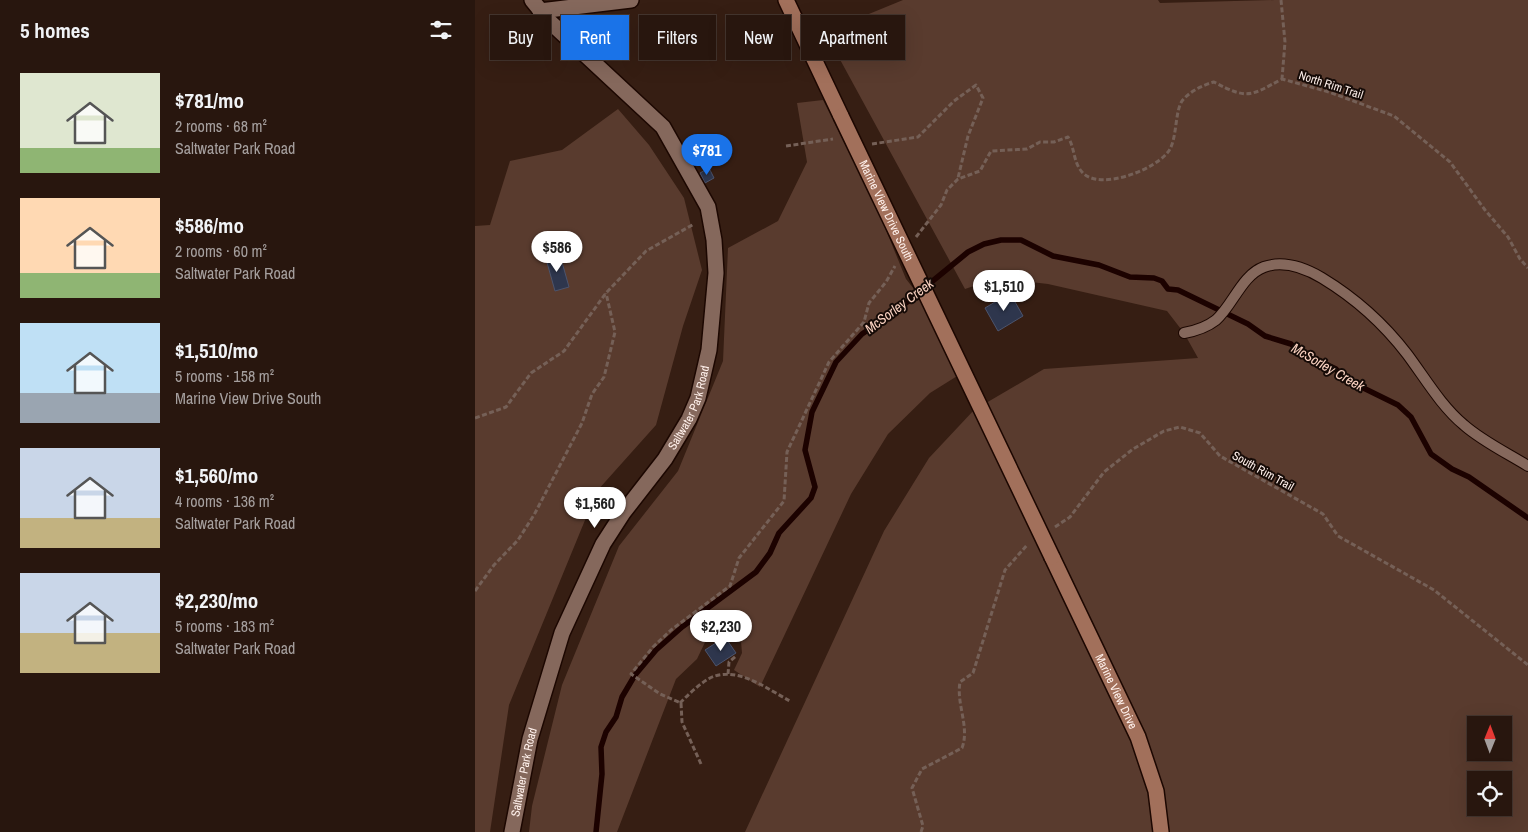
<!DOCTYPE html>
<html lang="en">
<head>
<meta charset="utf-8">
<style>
  :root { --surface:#28160e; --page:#301f17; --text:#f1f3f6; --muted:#a59f9e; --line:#44352e; --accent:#1a73e8 }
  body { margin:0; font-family:"Archivo Narrow",sans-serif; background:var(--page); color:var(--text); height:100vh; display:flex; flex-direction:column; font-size:19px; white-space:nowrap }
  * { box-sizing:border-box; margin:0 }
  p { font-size:16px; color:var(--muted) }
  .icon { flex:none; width:28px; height:28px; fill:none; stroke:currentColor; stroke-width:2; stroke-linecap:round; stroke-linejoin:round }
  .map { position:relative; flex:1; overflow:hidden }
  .sheet { display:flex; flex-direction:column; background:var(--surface); width:475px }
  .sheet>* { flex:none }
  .banner { position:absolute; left:15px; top:15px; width:475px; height:45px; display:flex; gap:10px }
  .needle { width:32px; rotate:1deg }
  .controls { position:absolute; left:992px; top:716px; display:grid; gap:10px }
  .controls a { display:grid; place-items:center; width:45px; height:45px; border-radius:0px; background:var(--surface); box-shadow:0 5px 20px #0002,0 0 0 1px var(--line); font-size:25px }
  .price { position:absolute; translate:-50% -42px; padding:0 11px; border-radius:18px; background:#fff; color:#222; font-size:16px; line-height:32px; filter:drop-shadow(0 1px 2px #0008) }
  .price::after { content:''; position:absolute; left:50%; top:30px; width:15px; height:11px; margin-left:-8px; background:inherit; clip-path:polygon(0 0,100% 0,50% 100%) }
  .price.current { background:var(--accent); color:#fff }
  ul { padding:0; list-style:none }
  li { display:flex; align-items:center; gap:15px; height:125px; padding:0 20px }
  li span { display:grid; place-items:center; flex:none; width:140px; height:100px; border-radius:0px; color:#555 }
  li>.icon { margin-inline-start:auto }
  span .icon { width:60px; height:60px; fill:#fffc; stroke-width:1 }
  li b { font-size:21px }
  h2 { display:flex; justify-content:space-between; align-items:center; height:60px; padding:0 20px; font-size:21px }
  .tag { padding:0 18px; border-radius:0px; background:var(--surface); box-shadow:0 5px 20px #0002,0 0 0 1px var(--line); font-size:18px; line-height:45px }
  .tag.current { background:var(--accent); color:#fff }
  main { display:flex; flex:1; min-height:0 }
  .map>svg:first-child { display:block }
  .green { fill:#593b2e; fill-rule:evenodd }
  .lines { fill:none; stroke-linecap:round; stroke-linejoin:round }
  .stream { stroke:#1c0200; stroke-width:5.5 }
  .building { fill:#2e364d; stroke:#4c546d }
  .lane-casing { stroke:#1c0701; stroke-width:12 }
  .street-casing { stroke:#1c0701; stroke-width:18 }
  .secondary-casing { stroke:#1c0701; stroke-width:18 }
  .path { stroke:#756057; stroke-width:3; stroke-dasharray:5 2.5; stroke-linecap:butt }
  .lane { stroke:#85685c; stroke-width:10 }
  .street { stroke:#85685c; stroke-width:15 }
  .secondary { stroke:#a2705b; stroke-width:15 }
  .secondary-bridge-casing { stroke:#1c0701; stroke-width:18; stroke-linecap:butt }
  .secondary-bridge { stroke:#a2705b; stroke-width:15 }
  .labels { text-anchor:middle; stroke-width:4; stroke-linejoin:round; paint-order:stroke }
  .street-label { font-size:12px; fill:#fff1ec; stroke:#160b07 }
  .water-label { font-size:14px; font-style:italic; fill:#fbd3c2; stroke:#160b07 }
</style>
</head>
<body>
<main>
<section class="sheet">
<h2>5 homes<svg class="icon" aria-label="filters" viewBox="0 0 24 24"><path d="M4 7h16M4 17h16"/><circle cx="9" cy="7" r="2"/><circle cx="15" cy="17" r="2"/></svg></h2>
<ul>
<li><span style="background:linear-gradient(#dfe7d0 75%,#8fb573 0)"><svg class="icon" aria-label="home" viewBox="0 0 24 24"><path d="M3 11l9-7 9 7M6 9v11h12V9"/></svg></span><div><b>$781/mo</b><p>2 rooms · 68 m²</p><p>Saltwater Park Road</p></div></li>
<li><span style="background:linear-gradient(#ffd9b3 75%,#8fb573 0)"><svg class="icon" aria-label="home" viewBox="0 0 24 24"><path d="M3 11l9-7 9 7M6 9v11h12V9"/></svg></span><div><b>$586/mo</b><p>2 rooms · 60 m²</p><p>Saltwater Park Road</p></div></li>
<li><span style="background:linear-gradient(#bfe0f5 70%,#9aa5b1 0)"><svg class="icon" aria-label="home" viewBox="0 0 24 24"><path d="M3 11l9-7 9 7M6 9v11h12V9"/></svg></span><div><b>$1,510/mo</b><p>5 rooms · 158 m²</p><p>Marine View Drive South</p></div></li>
<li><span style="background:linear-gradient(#c9d6e8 70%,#c2b280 0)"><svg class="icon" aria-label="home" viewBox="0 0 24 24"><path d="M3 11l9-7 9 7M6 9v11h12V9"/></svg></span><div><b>$1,560/mo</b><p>4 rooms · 136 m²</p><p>Saltwater Park Road</p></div></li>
<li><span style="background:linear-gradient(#c9d6e8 60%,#c2b280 0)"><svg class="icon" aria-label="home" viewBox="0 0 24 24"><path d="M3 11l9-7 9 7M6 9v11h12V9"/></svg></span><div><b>$2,230/mo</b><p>5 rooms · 183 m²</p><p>Saltwater Park Road</p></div></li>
</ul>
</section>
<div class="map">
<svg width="1053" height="832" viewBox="0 0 1053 832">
  <rect width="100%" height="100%" fill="#361e13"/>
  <!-- green -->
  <path class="green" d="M428 0H683L685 3 800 0H1053V832H270L409 531 454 458 499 410 569 369 723 358 709 333 692 311 573 284 522 278 490 289 350 32ZM1001 725H1029V752H1001ZM1001 780H1029V808H1001Z
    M348 100 404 213 431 279 450 303 487 373 455 393 413 434 376 494 285 687 259 670 267 653 265 630 233 636 222 659 201 679 142 832H54L57 806 87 685 144 546 203 471 248 361 253 248 303 221 332 162 322 103Z
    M143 109 174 145 209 198 227 270 208 326 181 425 122 491 34 705 15 832H0V226L15 225 35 161 87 150Z"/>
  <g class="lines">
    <!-- stream -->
    <path class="stream" d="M121 832 127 774 126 747 131 732 141 717 147 697 160 675 181 650 207 627 281 572 295 553 304 533 336 498 340 487 330 450 337 412 361 362 387 334 421 311 493 252 509 244 526 240H546L578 256 624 265 655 277 679 278 687 281 693 289 703 290 773 324 790 336 816 344 825 352 861 369 866 377 923 405 936 417 956 454 977 469 994 477 1053 518"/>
  </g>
  <!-- building -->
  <path class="building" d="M234 168 239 178 230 183 225 173Z
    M85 255 94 287 80 291 71 259Z
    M535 293 548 316 523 331 510 308Z
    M250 637 261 653 241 666 230 650Z"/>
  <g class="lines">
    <!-- lane casing -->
    <g class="lane-casing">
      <path id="lane" d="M709 333C720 331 732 327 741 320 758 305 767 275 789 267 809 260 830 268 847 278 880 298 909 324 932 354 950 378 966 406 989 425 1007 441 1032 453 1053 466"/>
    </g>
    <!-- street casing -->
    <g class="street-casing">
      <g id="street">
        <path d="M65 11 156 0"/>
        <path id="s1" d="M37 832 55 739 87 633 128 544 148 513 190 459 214 419 223 398 234 350 241 273 239 240 233 207 188 127 74 21 57 0"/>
      </g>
    </g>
    <!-- secondary casing -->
    <g class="secondary-casing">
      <g id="secondary">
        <path d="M311 0 366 116"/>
        <path id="s2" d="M577 557 663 737 681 791 686 832"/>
      </g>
    </g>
    <!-- path -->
    <path class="path" d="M806 0 810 42 807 79
      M397 144 443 137 479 101 501 85 508 98 493 136 483 178
      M311 146 358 139
      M441 237 466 205 472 190 483 179 505 171 516 151 552 149 565 142H579L593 137C600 148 598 162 607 172 624 192 684 169 695 149 702 136 700 112 707 101 715 91 728 85 739 82 773 100 775 96 807 79L854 92 919 116 975 162 1010 210 1033 237 1045 259 1053 268
      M0 418 31 407 56 373 89 351 131 293 171 251 219 224
      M580 527 595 517 629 472 658 449 689 431 705 427 725 433 745 456 848 514 863 536 959 590 1053 665
      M0 591 19 565 43 540 59 515 107 423 117 394 129 377 140 332 131 293
      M253 674 254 662 261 656
      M205 703C214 694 224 684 235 678 262 665 292 689 315 701
      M226 764 207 722 206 703 185 694 156 674 178 647 196 630 255 586 264 558 309 501 312 452 354 362 389 322 394 303 411 282 420 266
      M446 832 448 826 437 788 447 769 487 748C495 727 481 704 485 682L498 673 530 570 552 545"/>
    <!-- lane -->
    <use href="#lane" class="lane"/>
    <!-- street -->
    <use href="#street" class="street"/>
    <!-- secondary -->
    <use href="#secondary" class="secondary"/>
    <!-- secondary-bridge casing -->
    <g class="secondary-bridge-casing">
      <g id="secondary-bridge">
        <path id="s3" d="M366 116 577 557"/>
      </g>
    </g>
    <!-- secondary-bridge -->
    <use href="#secondary-bridge" class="secondary-bridge"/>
  </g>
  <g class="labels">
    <!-- street labels -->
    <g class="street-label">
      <text transform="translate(856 85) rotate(18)" y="4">North Rim Trail</text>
      <text dy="4" stroke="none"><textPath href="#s3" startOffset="105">Marine View Drive South</textPath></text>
      <text dy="4" stroke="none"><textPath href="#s1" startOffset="466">Saltwater Park Road</textPath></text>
      <text transform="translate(788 471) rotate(29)" y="4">South Rim Trail</text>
      <text dy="4" stroke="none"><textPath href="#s2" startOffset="149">Marine View Drive</textPath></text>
      <text dy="4" stroke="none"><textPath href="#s1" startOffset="61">Saltwater Park Road</textPath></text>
    </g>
    <!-- water labels -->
    <g class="water-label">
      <text transform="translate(424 306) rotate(-37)" y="5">McSorley Creek</text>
      <text transform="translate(853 367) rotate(30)" y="5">McSorley Creek</text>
    </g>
  </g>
</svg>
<div class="controls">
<a><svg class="needle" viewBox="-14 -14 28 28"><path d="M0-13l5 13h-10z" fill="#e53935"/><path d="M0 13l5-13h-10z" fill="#a59f9e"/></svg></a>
<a><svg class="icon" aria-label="locate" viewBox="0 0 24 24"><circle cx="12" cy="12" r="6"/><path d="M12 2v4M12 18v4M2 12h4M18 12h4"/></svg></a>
</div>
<b class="price current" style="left:232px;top:176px">$781</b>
<b class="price" style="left:82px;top:273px">$586</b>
<b class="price" style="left:529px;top:312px">$1,510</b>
<b class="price" style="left:120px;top:529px">$1,560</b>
<b class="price" style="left:246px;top:652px">$2,230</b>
<div class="banner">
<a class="tag">Buy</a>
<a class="tag current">Rent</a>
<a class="tag">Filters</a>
<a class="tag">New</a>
<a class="tag">Apartment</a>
</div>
</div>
</main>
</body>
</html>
